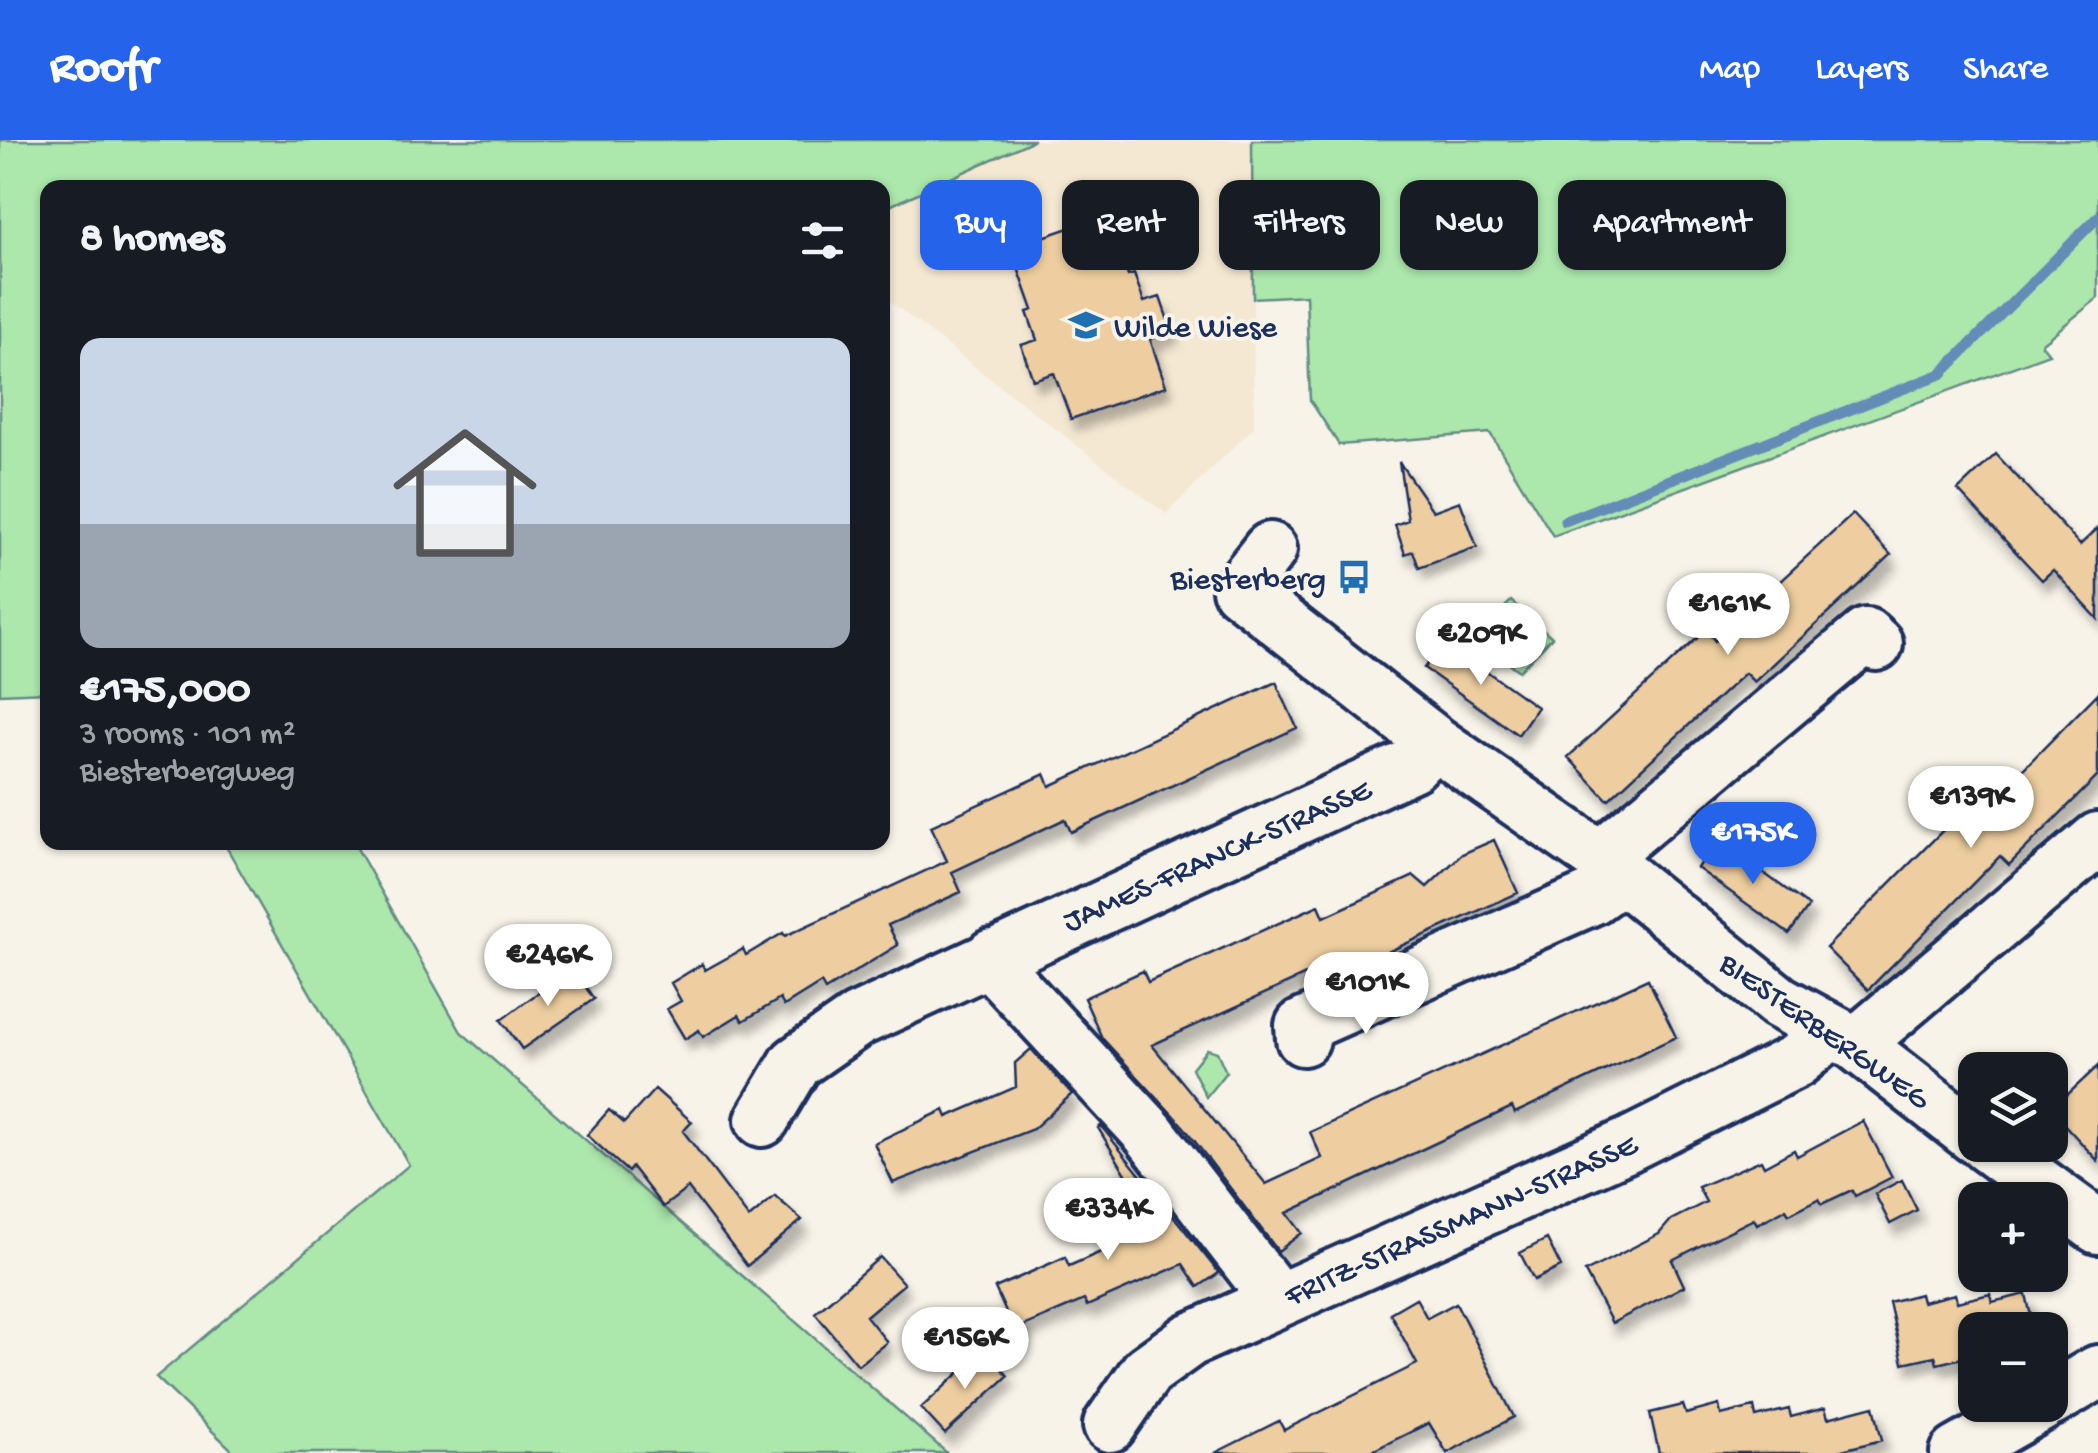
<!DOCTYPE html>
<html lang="en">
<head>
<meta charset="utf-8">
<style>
  :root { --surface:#171b24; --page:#242831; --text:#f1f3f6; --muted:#9ea1a6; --accent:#2563eb }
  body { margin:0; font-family:"Gochi Hand",sans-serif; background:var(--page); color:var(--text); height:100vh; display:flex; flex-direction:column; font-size:38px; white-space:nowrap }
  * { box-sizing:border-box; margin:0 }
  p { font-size:32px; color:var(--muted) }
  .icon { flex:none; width:55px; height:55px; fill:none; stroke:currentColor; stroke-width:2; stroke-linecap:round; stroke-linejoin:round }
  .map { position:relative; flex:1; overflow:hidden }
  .panel { position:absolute; left:40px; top:40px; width:850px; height:670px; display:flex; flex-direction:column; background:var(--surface); border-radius:20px; box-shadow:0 2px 8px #0004 }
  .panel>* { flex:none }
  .top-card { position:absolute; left:920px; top:40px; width:950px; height:90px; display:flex; gap:20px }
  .tools { position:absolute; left:1958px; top:912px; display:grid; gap:20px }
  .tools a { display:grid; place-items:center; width:110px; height:110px; border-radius:20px; background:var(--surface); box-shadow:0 2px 8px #0004; font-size:50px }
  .price { position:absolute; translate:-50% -85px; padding:0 22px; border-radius:35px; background:#fff; color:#222; font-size:32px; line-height:65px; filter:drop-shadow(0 2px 5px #0008) }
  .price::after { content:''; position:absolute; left:50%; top:60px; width:30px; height:22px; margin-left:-15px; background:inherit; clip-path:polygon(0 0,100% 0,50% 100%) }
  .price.current { background:var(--accent); color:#fff }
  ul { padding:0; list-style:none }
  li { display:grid; align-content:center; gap:20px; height:530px; padding:0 40px }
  li span { display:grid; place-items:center; height:310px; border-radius:20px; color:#555 }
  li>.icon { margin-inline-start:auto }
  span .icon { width:180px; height:180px; fill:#fffc; stroke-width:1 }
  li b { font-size:42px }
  h2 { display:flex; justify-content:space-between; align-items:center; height:120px; padding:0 40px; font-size:42px }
  .tag { padding:0 35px; border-radius:20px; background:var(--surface); box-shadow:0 2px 8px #0004; font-size:35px; line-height:90px }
  .tag.current { background:var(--accent); color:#fff }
  header { display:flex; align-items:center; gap:60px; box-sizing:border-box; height:140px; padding:0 50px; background:var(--accent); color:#fff }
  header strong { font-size:48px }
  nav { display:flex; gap:55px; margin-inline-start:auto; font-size:35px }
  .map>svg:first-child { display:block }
  .built { fill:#f4e8d2 }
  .green { fill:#ace7ac; stroke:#648b85; stroke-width:2.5 }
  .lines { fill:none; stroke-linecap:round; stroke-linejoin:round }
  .stream { stroke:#658bb7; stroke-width:11 }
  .building { fill:#eecea0; stroke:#1b2f5e; stroke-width:2.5; filter:url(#shadow) }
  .minor-casing { stroke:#1b2f5e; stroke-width:60 }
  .minor { stroke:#f7f3e8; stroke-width:52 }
  .labels { text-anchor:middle; stroke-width:8; stroke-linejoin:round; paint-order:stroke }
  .poi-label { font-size:32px; fill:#1b2f5e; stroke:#f7f3e8; text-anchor:start }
  .street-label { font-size:32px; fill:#1b2f5e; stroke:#f7f3e8 }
</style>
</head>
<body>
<header>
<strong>Roofr</strong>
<nav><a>Map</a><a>Layers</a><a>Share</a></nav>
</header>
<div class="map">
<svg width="2098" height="1313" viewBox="0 0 2098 1313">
  <defs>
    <filter id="shadow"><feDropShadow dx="6" dy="11" stdDeviation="5" flood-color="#0004"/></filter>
  </defs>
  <rect width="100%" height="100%" fill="#f7f3e8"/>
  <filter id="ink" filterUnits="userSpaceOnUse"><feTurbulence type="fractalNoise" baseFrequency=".01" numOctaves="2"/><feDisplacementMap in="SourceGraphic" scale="20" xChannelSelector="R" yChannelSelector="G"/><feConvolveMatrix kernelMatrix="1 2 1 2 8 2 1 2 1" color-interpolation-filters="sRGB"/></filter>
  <g filter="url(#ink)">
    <!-- built -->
    <path class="built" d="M1034 0H1252L1254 287 1166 374 883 156 882 69Z"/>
    <!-- green -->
    <path class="green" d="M0 0H1034L883 69 882 48H48L47 552 0 554Z
      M1252 0H2098V158L2041 204 2049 214 1553 396 1490 293 1339 305 1310 260 1306 155 1253 158Z
      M1511 461 1552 497 1519 531 1475 498Z
      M224 703H354L461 892 947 1313H235L156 1237 409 1025Z
      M1207 909 1217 912 1226 932 1206 957 1192 928Z"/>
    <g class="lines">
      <!-- stream -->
      <path class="stream" d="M1565 381 1941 234 2098 77"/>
    </g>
    <!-- building -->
    <path class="building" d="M1107 75 1128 136 1134 134 1144 162 1160 157 1172 192 1150 199 1166 246 1071 279 1054 233 1033 240 1021 205 1037 200 1027 172 1033 170 1011 108Z
      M1996 314 2080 405 2098 388V479L2053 430 2042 440 1958 350Z
      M1399 322 1433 371 1460 361 1477 407 1419 428 1413 411 1405 414 1395 385 1408 380Z
      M1853 374 1891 415 1754 542 1745 533 1608 660 1568 617 1706 490 1715 501Z
      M1444 501 1537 567 1518 595 1424 528Z
      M1276 542 1297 588 1071 692 1065 679 952 732 961 752 888 785 898 805 825 850 821 843 784 866 780 859 743 881 739 875 703 897 699 890 685 899 667 869 681 861 671 843 702 824 705 830 743 809 746 815 783 793 785 796 947 721 931 686 1045 634 1050 646Z
      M2098 553V636L2009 725 2000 716 1868 850 1826 808 1958 675 1968 685Z
      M1717 699 1809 766 1789 794 1697 728Z
      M1494 700 1518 753 1348 830 1343 818 1152 905 1266 1044 1322 1018 1310 992 1648 839 1676 897 1515 973 1512 967 1287 1073 1302 1093 1278 1111 1184 987 1102 898 1084 858 1143 831 1148 842 1319 765 1324 777 1414 736 1427 747 1462 714Z
      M572 828 594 859 522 909 501 880Z
      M1031 909 1072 954 1033 989 893 1043 874 1003 944 970 947 977 1016 947 1015 923Z
      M2098 926V1021L2051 970Z
      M655 949 692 982 683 991 749 1078 775 1056 802 1080 747 1126 688 1048 663 1067 632 1027 628 1032 587 995 609 970 624 983Z
      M1863 981 1892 1037 1855 1056 1852 1050 1822 1064 1819 1059 1789 1074 1786 1069 1757 1084 1754 1079 1672 1120 1684 1146 1612 1183 1585 1132 1659 1094 1671 1080 1706 1062 1698 1047 1761 1020 1764 1026 1794 1010 1797 1016Z
      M1101 986 1219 1133 1198 1147 1183 1124 1087 1166 1084 1160 1014 1190 995 1148 1065 1117 1069 1126 1158 1087 1098 988Z
      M1902 1040 1917 1070 1890 1084 1875 1054Z
      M1547 1099 1561 1127 1534 1140 1520 1113Z
      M880 1117 904 1144 866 1176 887 1202 858 1225 815 1173Z
      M1920 1154 1922 1162 1955 1154 1957 1162 1990 1154 1992 1162 2026 1154 2034 1190H1975V1215L1937 1224 1935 1216 1903 1223 1889 1162Z
      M1416 1158 1427 1178 1456 1163 1514 1277 1447 1313 1429 1283 1368 1313H1215L1279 1281 1284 1290 1417 1224 1390 1173Z
      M985 1209 1008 1236 945 1294 921 1268Z
      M1683 1265 1686 1274 1719 1265 1721 1275 1754 1267 1756 1277 1789 1269 1791 1277 1825 1268 1828 1278 1874 1266 1882 1300 1830 1313H1659L1650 1273Z"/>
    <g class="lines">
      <!-- minor casing -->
      <g class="minor-casing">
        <path id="minor" d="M1270 409 1239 449 1434 602 1600 718 1779 862 1856 904 1975 997
          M1600 718 1866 495 1876 504
          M992 816 1002 834 1149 993 1277 1159
          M1303 899 1302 886 1592 758 1623 736
          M1856 904 2098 699
          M762 980 796 923 858 880 1412 625 1434 602
          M1986 1005 2098 1087
          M2050 1260 2098 1232
          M1110 1285 1147 1231 1190 1200 1628 1005 1796 921 1830 893
          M1957 1313 2041 1265"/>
      </g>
      <!-- minor -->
      <use href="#minor" class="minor"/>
    </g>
  </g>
  <!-- icons -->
  <defs>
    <g id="school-bare" transform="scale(2.7)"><path d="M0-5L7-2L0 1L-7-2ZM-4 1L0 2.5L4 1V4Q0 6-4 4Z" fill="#1f6fb2" stroke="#f7f3e8" stroke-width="2.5" paint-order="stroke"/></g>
    <g id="bus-bare" transform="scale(2.7)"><path d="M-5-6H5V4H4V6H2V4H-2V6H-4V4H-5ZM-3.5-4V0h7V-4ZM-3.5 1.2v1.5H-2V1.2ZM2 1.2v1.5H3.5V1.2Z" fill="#1f6fb2" stroke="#f7f3e8" stroke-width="2.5" paint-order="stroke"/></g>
  </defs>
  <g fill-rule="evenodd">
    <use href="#school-bare" x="1086" y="185"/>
    <use href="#bus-bare" x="1354" y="437"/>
  </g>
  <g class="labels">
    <!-- poi labels -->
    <g class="poi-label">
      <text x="1114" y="196">Wilde Wiese</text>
      <text x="1326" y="448" text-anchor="end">Biesterberg</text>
    </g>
    <!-- street labels -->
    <g class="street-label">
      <text transform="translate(1216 713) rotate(-24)" y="11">JAMES-FRANCK-STRASSE</text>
      <text transform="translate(1826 889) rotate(35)" y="11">BIESTERBERGWEG</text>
      <text transform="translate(1460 1078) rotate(-24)" y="11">FRITZ-STRASSMANN-STRASSE</text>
    </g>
  </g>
</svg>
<div class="tools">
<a><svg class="icon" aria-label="layers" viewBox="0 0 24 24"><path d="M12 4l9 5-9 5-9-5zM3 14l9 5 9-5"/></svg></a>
<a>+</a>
<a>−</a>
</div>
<b class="price" style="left:1728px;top:518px">€161K</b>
<b class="price" style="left:1481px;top:548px">€209K</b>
<b class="price" style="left:1971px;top:711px">€139K</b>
<b class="price current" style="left:1753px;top:747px">€175K</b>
<b class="price" style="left:548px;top:869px">€246K</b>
<b class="price" style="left:1366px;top:897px">€101K</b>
<b class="price" style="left:1108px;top:1123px">€334K</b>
<b class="price" style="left:965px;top:1252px">€156K</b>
<div class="top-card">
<a class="tag current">Buy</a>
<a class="tag">Rent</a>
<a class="tag">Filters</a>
<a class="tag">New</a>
<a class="tag">Apartment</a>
</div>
<section class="panel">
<h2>8 homes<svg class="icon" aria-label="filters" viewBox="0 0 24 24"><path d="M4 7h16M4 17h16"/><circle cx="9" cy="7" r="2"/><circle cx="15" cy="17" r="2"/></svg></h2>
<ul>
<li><span style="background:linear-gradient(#c9d6e8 60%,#9aa5b1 0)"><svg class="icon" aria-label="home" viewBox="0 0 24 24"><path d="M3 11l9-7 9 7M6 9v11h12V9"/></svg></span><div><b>€175,000</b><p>3 rooms · 101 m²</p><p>Biesterbergweg</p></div></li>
</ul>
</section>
</div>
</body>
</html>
